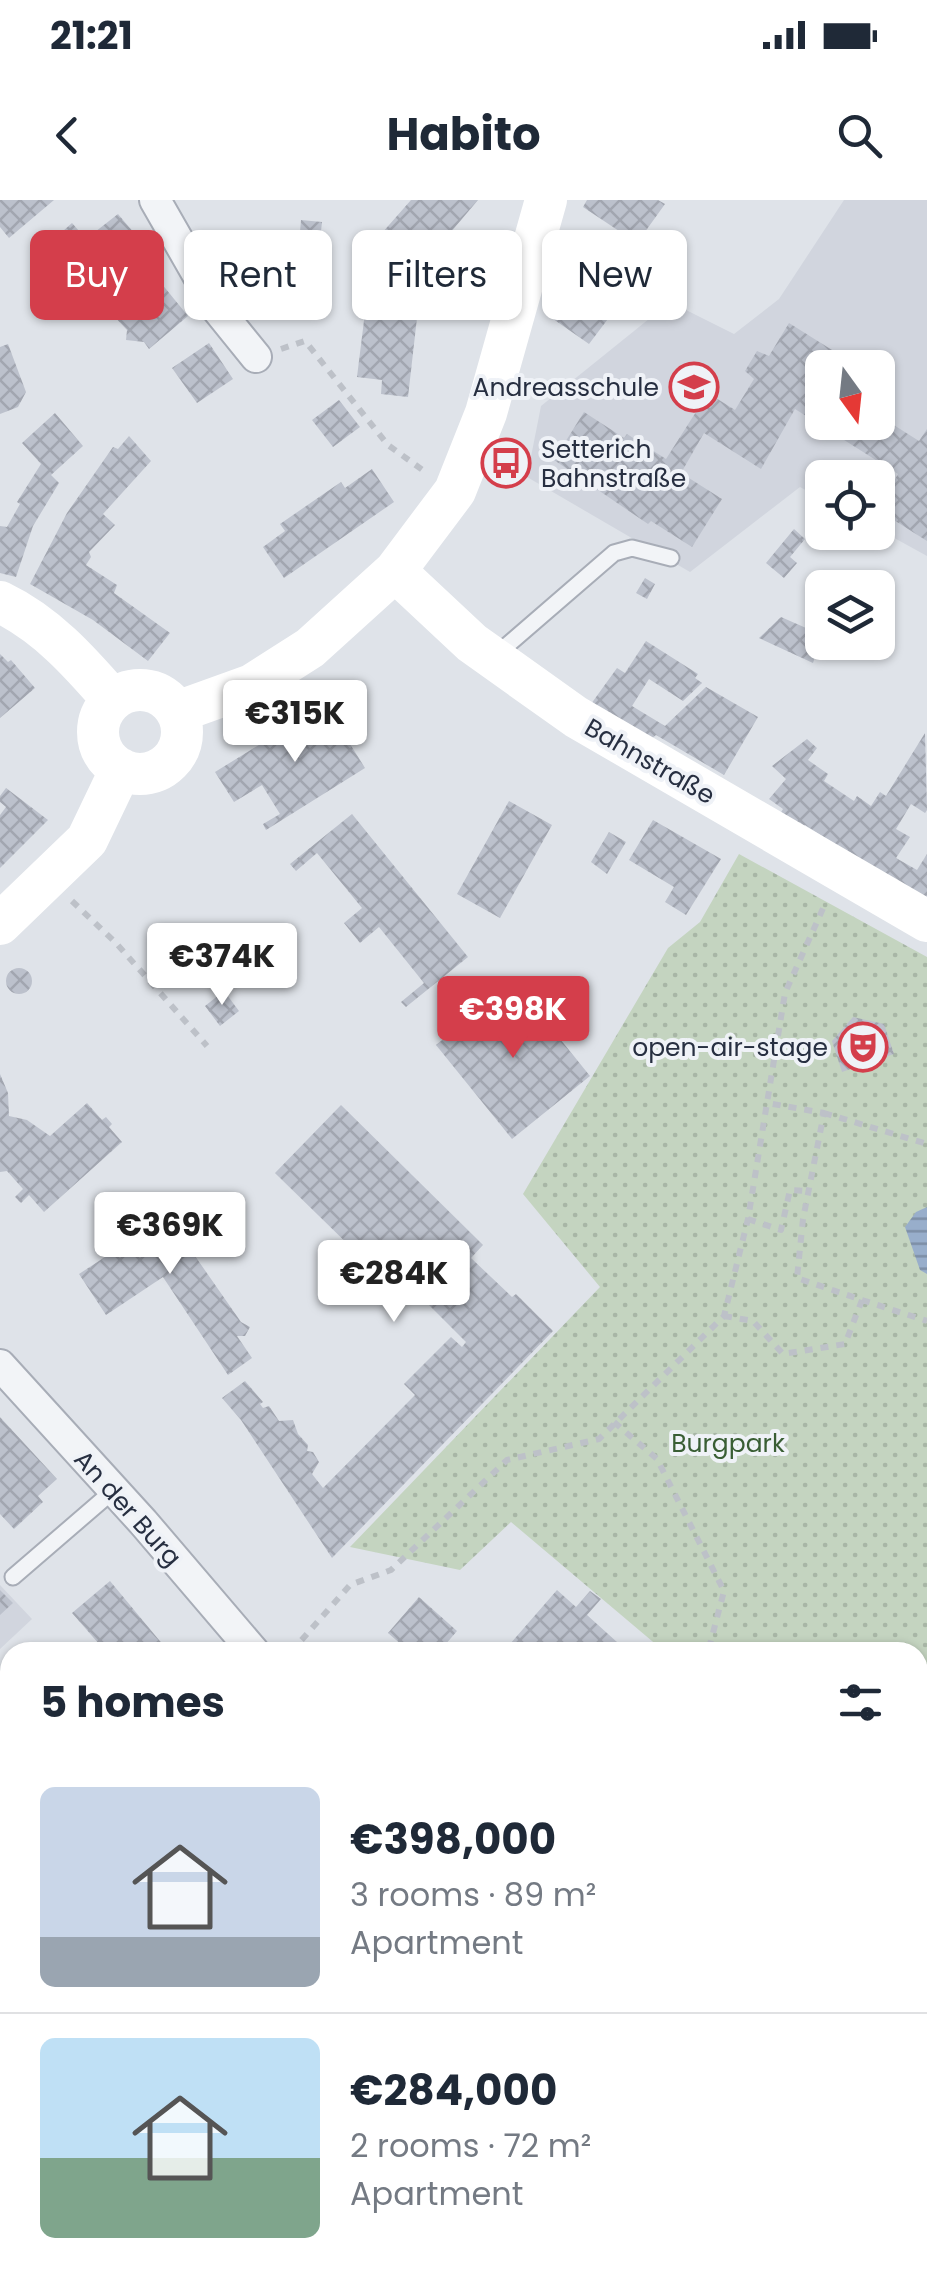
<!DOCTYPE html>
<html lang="en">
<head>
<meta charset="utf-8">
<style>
  :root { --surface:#fff; --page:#f2f2f3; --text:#1f2937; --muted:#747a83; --line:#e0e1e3; --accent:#d43e4b }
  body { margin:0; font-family:Poppins,sans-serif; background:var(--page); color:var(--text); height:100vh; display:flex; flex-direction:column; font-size:38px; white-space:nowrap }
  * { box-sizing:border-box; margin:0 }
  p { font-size:32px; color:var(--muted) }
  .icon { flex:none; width:55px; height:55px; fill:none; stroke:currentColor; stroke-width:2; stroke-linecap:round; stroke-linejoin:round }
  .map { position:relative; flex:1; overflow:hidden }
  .panel { position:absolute; left:0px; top:1442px; width:928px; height:642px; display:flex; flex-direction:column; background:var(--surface); border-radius:30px 30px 0 0; box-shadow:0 2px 8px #0004 }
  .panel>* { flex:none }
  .hud { position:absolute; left:30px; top:30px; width:868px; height:90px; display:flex; gap:20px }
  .needle { width:65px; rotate:165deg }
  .fabs { position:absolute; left:805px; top:150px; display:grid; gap:20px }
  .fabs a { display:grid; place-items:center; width:90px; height:90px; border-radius:15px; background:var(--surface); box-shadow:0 2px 8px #0004; font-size:50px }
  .price { position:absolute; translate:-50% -85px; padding:0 22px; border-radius:10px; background:#fff; color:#222; font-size:32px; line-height:65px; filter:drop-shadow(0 2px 5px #0008) }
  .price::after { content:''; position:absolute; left:50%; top:60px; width:30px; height:22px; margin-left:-15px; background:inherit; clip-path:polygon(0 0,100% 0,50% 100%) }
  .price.active { background:var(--accent); color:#fff }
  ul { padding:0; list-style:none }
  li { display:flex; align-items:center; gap:30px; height:250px; padding:0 40px }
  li+li { border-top:2px solid var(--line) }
  li span { display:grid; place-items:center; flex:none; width:280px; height:200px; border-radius:15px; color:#555 }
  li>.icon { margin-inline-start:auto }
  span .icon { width:120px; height:120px; fill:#fffc; stroke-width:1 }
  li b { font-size:42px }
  h2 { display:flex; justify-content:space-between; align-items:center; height:120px; padding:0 40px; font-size:42px }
  .pill { padding:0 35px; border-radius:15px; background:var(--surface); box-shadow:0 2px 8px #0004; font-size:35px; line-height:90px }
  .pill.active { background:var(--accent); color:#fff }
  .status { display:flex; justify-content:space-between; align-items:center; height:70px; padding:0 50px; background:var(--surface); direction:ltr }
  .status svg { height:28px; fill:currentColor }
  header { display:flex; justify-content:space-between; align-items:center; height:130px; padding:0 40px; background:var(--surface); font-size:45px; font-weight:700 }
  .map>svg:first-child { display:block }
  .built { fill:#d1d5de; fill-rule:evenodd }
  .grass { fill:url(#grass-dots) }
  .water { fill:url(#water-rules) }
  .building { fill:url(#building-cross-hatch) }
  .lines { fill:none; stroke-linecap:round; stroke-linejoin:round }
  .lane-casing { stroke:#a8adb7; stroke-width:19 }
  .street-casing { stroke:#a8adb7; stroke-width:34 }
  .path { stroke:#bdc1c8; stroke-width:6; stroke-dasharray:8 8; stroke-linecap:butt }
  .lane { stroke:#f2f4f7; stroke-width:15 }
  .street { stroke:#f2f4f7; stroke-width:30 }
  .secondary { stroke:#fff; stroke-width:42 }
  .labels { text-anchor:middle; stroke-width:8; stroke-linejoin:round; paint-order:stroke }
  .poi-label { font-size:25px; fill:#272f41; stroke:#eff2f7; text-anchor:end }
  .street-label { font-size:25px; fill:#272f41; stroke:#eff2f7 }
  .park-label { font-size:25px; fill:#395e34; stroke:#eff2f7 }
</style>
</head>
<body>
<div class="status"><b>21:21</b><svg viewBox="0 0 49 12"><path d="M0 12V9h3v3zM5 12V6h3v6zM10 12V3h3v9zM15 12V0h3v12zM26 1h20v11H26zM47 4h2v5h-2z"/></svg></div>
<header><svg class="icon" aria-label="back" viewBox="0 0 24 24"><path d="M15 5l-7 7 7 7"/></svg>Habito<svg class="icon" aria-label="search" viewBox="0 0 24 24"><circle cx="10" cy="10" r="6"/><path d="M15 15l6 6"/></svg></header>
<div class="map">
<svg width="927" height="2084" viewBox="0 0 927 2084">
  <defs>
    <pattern id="grass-dots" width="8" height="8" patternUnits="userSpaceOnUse" patternTransform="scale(2.5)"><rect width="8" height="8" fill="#c4d4c0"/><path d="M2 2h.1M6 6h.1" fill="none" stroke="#a8b6a6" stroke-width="1.8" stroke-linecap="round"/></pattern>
    <pattern id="water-rules" width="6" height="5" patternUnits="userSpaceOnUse" patternTransform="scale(2.5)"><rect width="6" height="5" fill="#98aecb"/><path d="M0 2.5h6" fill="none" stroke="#7c8ea6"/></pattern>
    <pattern id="building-cross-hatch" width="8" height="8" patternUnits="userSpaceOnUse" patternTransform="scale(2.5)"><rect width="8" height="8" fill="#bcc1cc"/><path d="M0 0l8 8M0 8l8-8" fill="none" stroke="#a2a6b0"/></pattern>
  </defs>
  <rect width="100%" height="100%" fill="#dfe3e9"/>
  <!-- built -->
  <path class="built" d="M844 0H927V356L878 329V278H822V299L800 287 690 372 527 277 541 206 670 102 734 134 779 99ZM822 168H878V222H822Z
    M0 1385 32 1419 0 1449Z"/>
  <!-- grass -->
  <path class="grass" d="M739 654 927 757V1839L918 1829V1452H665L511 1322 460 1370 350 1347 600 1087 523 994 668 748 700 722Z"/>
  <!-- water -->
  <path class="water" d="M927 1007V1074L920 1070 905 1027 916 1012Z"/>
  <!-- building -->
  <path class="building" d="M0 0H54L9 38 0 27Z
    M411 0H478L423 65 408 197 381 194 382 180 357 177 373 48 380 49 382 33Z
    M587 0H658L665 4 637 43 583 7Z
    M118 14 151 53 124 76 133 87 143 80 152 91 161 83 188 116 149 149 144 142 126 140 127 130 96 97 103 91 67 48 54 59 44 48 72 23 86 39Z
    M301 20 322 22 318 59 298 56 294 90 251 85 256 38 299 43Z
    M644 49 668 66 641 105 626 95 589 144 546 114 582 65 617 89Z
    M789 123 832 150 815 176 822 181V222H878V215L919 241 927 229V341L878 310 898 274 795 209 761 269 704 233 681 273 722 299 692 347 651 321 648 324 554 260 584 212 624 238 627 234 666 259 708 193 735 210 754 179 745 171 757 151 769 156Z
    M209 143 233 179 197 203 172 168Z
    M8 144 26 192 18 207 0 214V147Z
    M339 200 360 227 333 247 312 220Z
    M55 213 83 246 51 275 59 283 33 326 16 377 0 373V326L7 327 20 304 17 302 41 264 22 243Z
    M129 236 151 261 103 314 115 325 89 352 91 357 86 365 117 385 114 393 170 433 148 461 93 420 30 384 67 313 113 247 118 249Z
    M372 269 394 302 284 378 263 347 285 331 280 324 341 282 345 288Z
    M794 329 805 339 790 357 797 363 784 378 766 363Z
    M645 378 655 384 647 399 636 393Z
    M781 417 822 435 813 463 759 438Z
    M646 441 698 474 695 478 702 483 683 501 649 479 632 506 665 526 706 487 758 517 724 575 656 535 649 541 591 504 617 468 625 473Z
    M0 454 8 462 11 460 35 488 0 518Z
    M325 504 365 568 266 630 263 624 280 614 262 585 234 602 215 572Z
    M925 533 927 610 925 613 911 604 896 629 910 637 896 658 917 670 927 654V704L805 625 802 628 780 614 783 609 769 599 786 579 772 566 807 539 817 548 808 560 828 574 824 581 854 601 857 596 871 606 880 592 886 596Z
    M6 588 48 620 0 668V615L6 607 0 602V596Z
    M509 601 552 625 500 718 457 694Z
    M352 614 468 757 406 807 401 802 424 783 379 727 360 743 344 723 362 708 317 653 296 671 290 664Z
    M653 620 721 659 686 715 665 702 674 687 629 660Z
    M609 632 626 642 607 674 591 662Z
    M6 781a13 13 0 1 1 26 0a13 13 0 1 1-26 0Z
    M514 782 590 876 512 939 436 845Z
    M224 791 239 811 220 826 205 806Z
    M853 817 884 824 894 854 842 872 832 841Z
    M0 874 8 893 9 916 27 920 50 936 87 903 102 920 106 917 112 924 109 927 122 942 44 1012 29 995 21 1003 15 997 23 989 7 971 0 972Z
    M341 905 483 1045 471 1058 512 1097 516 1094 553 1131 332 1358 241 1220 222 1198 245 1181 263 1202 260 1204 263 1208 269 1206 279 1221 293 1220 298 1234 308 1245 307 1251 313 1252 319 1262 312 1274 323 1288 415 1195 404 1184 451 1137 462 1147 466 1142 414 1090 404 1099 275 973Z
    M187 1002 214 1043 195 1056 241 1122 250 1127 245 1136H237L252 1158 228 1175 163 1077 106 1115 79 1074 128 1042 117 1025 136 1019 134 1012 159 1004 167 1015Z
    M0 1217 57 1279 38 1296 43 1302 14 1329 0 1314Z
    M110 1381 159 1440 170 1452H106L72 1413Z
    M0 1390 13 1403 0 1415Z
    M557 1390 576 1407 590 1391 601 1399 587 1415 628 1452H503Z
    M419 1397 457 1431 445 1445 454 1452H410L388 1433Z
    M0 1579 10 1591V1665L0 1653Z
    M10 1889V1932L0 1920V1897Z
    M927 1956V1995L918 1987V1967Z
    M3 2026 10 2035V2067L0 2055V2029Z
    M158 2075H166L175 2084H149Z
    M367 2075H407L401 2084H382Z
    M615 2075H640L635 2084H611Z
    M783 2075H808L800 2084H794Z"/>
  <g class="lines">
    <!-- lane casing -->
    <g class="lane-casing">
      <path id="lane" d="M496 455 614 353 632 348 671 358
        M13 1377 114 1290"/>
    </g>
    <!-- street casing -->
    <g class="street-casing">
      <path id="street" d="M155 0 218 110 256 157
        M0 1165 143 1322 254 1452
        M0 1733 10 1721
        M0 1816 10 1828
        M918 2031 927 2040
        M233 2075 246 2084
        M436 2084 439 2075"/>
    </g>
    <!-- path -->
    <path class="path" d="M281 149 305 141 388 245 424 271
      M72 701 116 743 207 846
      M824 913 927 944
      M748 1019 781 1030 790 990 809 991
      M862 1100 927 1121
      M724 1116 753 1121 783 1154 845 1144 862 1100 797 1078 803 1019 824 913 767 903
      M614 1222 657 1259 724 1391 708 1452
      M291 1452 350 1385 391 1370 507 1260 599 1239 724 1116 748 1019 785 793 825 704
      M918 1667 927 1665
      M918 1779 927 1787
      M918 1937 927 1927
      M699 2084 702 2075"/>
    <!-- lane -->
    <use href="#lane" class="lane"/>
    <!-- street -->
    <use href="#street" class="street"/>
    <!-- secondary -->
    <path class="secondary" d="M395 371 472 443 576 517 927 721
      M0 402C46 424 79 461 112 499
      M98 532a42 42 0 1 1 84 0a42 42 0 1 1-84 0Z
      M177 512 252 485 310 448 395 371 455 291 486 213 546 0
      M0 724 87 640 121 569"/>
  </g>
  <!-- icons -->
  <defs>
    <g id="school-ring" transform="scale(2.5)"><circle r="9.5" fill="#eff2f7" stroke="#d43e4b" stroke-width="1.5"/><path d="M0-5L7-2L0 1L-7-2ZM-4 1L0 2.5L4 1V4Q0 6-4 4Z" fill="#d43e4b"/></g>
    <g id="bus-ring" transform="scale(2.5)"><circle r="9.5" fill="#eff2f7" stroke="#d43e4b" stroke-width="1.5"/><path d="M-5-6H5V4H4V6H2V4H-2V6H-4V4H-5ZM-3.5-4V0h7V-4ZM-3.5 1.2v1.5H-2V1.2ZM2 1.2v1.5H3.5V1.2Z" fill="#d43e4b"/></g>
    <g id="theatre-ring" transform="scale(2.5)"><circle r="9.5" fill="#eff2f7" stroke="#d43e4b" stroke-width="1.5"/><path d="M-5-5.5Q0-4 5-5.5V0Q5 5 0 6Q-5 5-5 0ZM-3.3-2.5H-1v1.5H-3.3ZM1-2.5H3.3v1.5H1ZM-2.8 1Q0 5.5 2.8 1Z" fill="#d43e4b"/></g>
  </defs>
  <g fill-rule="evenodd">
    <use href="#school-ring" x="694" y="187"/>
    <use href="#bus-ring" x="506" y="263"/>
    <use href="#theatre-ring" x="863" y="847"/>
  </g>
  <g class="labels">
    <!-- poi labels -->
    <g class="poi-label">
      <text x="659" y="196">Andreasschule</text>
      <text x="541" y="258" text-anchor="start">Setterich<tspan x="541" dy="29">Bahnstraße</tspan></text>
      <text x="828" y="856">open-air-stage</text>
    </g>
    <!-- street labels -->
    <g class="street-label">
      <text transform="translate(650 561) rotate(30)" y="9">Bahnstraße</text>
      <text transform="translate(128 1308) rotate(48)" y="9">An der Burg</text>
    </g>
    <!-- park labels -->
    <g class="park-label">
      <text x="728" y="1252">Burgpark</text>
    </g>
  </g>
</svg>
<div class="fabs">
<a><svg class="needle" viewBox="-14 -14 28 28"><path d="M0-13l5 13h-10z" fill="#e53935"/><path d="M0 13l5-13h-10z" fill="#747a83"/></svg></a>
<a><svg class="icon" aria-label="locate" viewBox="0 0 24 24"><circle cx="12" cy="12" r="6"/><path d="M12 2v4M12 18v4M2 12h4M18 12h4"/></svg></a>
<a><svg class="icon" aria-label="layers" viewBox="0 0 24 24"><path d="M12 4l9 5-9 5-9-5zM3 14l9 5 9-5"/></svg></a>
</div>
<b class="price" style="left:295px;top:565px">€315K</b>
<b class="price" style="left:222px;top:808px">€374K</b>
<b class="price active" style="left:513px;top:861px">€398K</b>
<b class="price" style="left:170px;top:1077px">€369K</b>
<b class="price" style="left:394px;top:1125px">€284K</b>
<div class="hud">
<a class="pill active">Buy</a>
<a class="pill">Rent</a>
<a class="pill">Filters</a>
<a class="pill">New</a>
</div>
<section class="panel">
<h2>5 homes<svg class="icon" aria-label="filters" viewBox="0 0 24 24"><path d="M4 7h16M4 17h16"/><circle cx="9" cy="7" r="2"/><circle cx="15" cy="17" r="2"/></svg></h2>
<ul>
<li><span style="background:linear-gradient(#c9d6e8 75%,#9aa5b1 0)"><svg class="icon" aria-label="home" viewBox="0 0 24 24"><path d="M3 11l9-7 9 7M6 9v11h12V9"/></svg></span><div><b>€398,000</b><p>3 rooms · 89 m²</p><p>Apartment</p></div></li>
<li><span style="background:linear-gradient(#bfe0f5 60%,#7fa58c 0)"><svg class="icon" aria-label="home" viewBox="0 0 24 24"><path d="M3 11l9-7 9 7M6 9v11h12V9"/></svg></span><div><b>€284,000</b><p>2 rooms · 72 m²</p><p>Apartment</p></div></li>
</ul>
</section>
</div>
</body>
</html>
